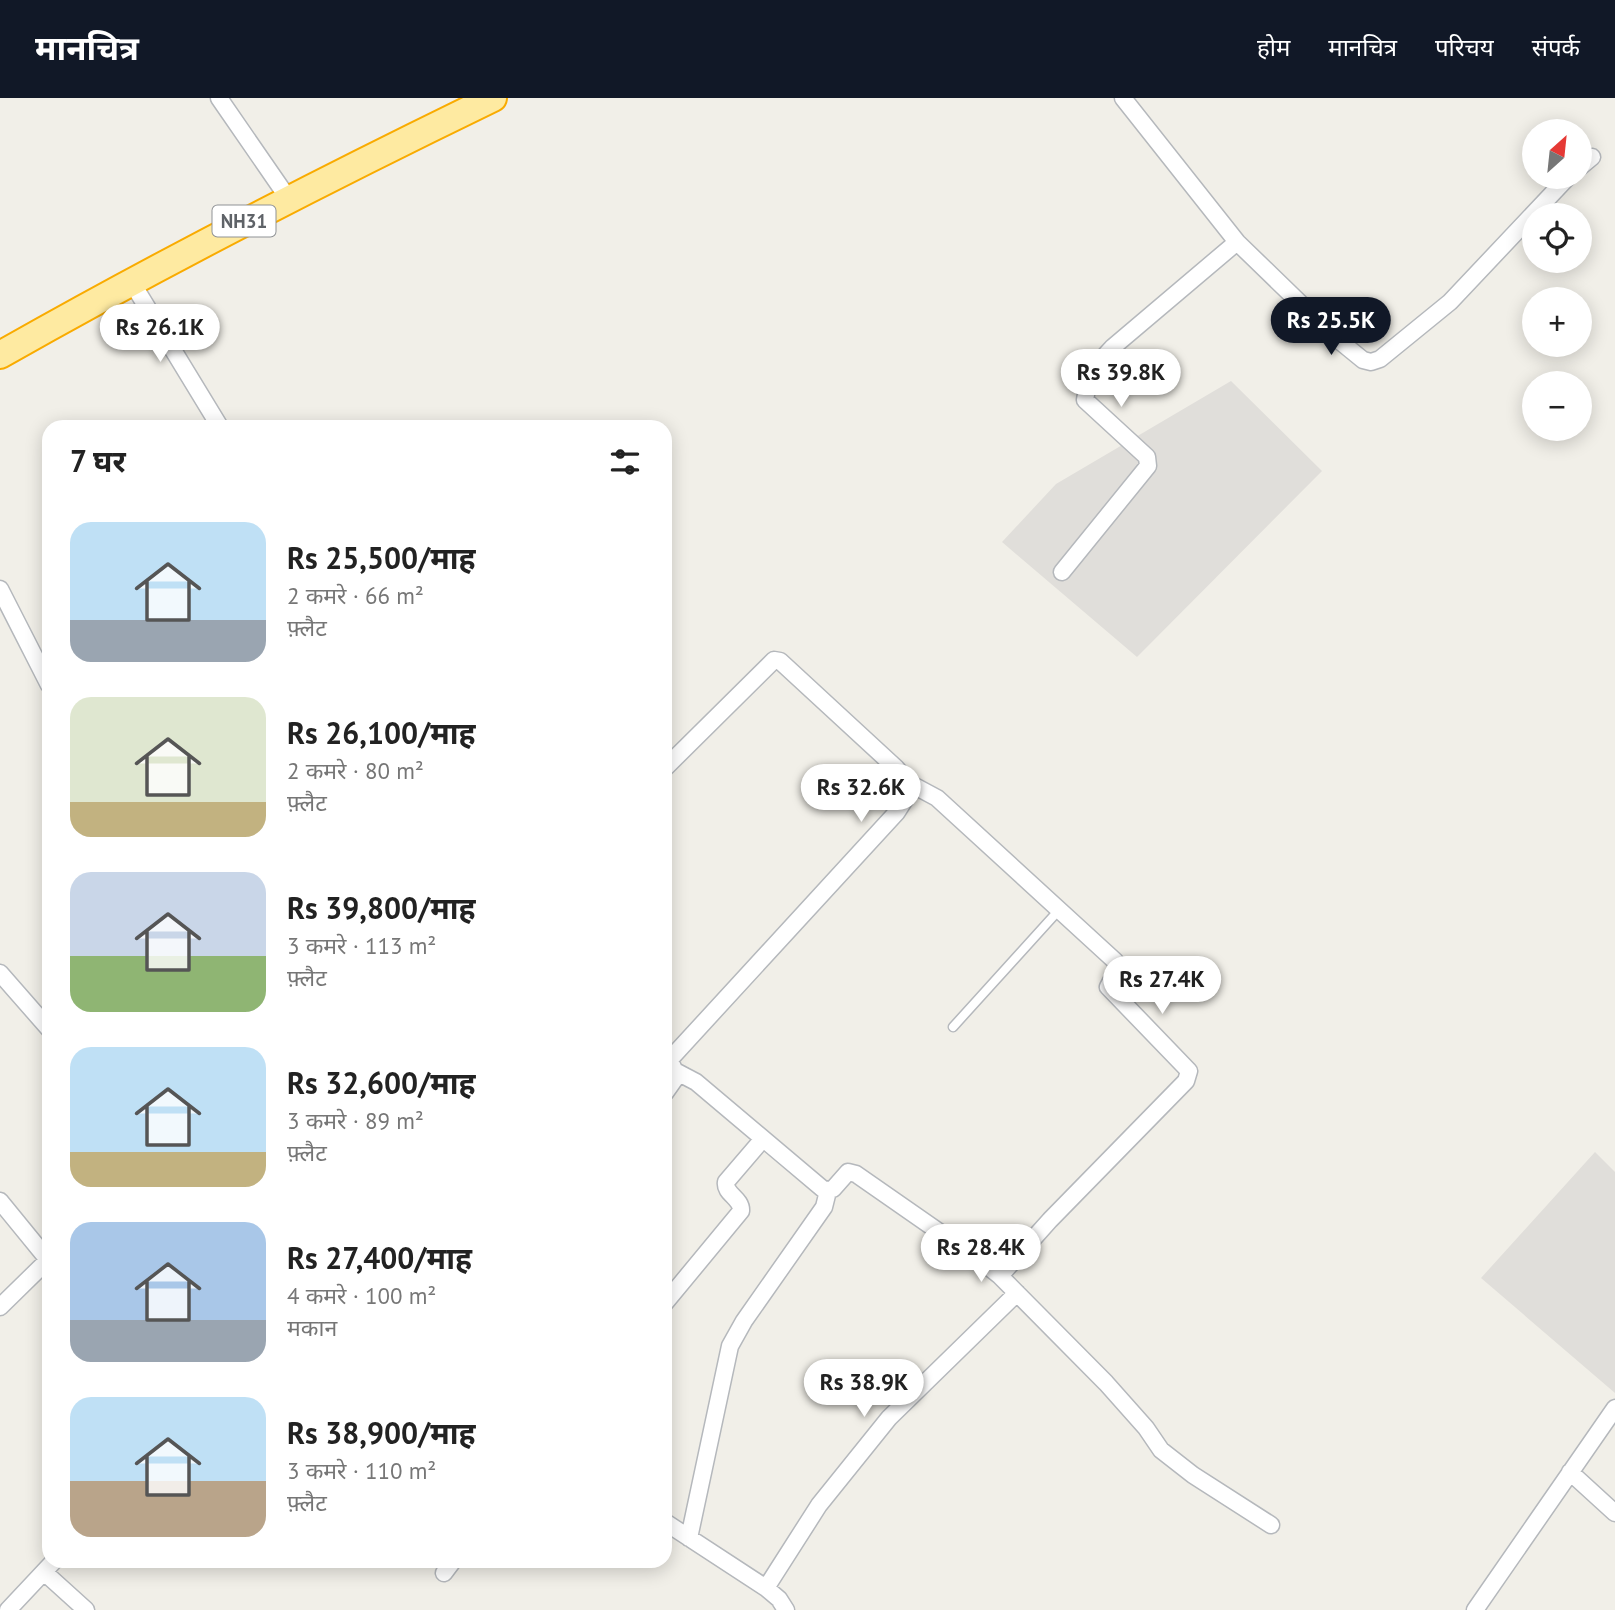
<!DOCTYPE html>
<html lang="hi">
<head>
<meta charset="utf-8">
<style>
  :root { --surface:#fff; --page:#f2f2f2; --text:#222; --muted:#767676; --accent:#111827 }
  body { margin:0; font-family:"PT Sans","Noto Sans Devanagari",sans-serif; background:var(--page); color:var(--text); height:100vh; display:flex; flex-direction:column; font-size:26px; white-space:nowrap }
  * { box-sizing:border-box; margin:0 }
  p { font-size:23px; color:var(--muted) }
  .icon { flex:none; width:38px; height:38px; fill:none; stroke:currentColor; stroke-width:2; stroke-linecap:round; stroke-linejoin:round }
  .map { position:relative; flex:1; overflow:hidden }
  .details { position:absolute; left:42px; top:322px; width:630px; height:1148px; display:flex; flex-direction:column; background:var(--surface); border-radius:21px; box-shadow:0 4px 18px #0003 }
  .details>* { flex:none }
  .needle { width:46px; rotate:27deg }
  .fabs { position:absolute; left:1522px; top:21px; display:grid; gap:14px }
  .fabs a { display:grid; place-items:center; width:70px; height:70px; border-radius:50%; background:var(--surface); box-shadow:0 4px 18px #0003; font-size:35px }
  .price { position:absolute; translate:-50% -60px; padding:0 16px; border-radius:24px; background:#fff; color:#222; font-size:23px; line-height:46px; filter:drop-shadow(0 2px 4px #0008) }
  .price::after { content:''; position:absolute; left:50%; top:42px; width:21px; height:16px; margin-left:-10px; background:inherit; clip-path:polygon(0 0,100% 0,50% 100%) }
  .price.current { background:var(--accent); color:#fff }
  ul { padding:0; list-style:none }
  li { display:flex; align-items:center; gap:21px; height:175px; padding:0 28px }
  li span { display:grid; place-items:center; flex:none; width:196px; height:140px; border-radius:21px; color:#555 }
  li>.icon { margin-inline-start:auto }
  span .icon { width:84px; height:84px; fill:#fffc; stroke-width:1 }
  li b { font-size:30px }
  h2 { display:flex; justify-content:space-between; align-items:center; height:84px; padding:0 28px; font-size:30px }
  header { display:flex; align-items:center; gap:42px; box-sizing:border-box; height:98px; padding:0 35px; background:var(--accent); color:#fff }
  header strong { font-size:33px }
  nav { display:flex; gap:38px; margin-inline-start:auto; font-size:24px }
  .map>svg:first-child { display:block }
  .industrial { fill:#e0deda }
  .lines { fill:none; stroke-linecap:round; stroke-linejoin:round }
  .service-casing { stroke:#b5b8bc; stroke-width:11 }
  .minor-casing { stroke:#b5b8bc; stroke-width:19 }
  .trunk-casing { stroke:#f9ab00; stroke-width:30 }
  .service { stroke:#fff; stroke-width:8 }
  .minor { stroke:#fff; stroke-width:16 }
  .trunk { stroke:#feeaa1; stroke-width:26 }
  .labels { text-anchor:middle; stroke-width:7; stroke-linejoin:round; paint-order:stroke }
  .shield { fill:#fff; stroke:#8f9295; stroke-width:2 }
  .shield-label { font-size:19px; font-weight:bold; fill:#5f6368 }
</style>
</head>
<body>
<header>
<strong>मानचित्र</strong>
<nav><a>होम</a><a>मानचित्र</a><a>परिचय</a><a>संपर्क</a></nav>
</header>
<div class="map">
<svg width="1615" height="1512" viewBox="0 0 1615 1512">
  <rect width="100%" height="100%" fill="#f1efe8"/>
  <!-- industrial -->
  <path class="industrial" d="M1231 283 1322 373 1137 559 1002 444 1056 386Z
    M1595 1054 1615 1074V1295L1481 1180Z"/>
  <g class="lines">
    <!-- service casing -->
    <g class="service-casing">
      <path id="service" d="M953 929 1059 812"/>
    </g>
    <!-- minor casing -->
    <g class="minor-casing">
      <path id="minor" d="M219 0 288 100
        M1123 0 1237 144 1336 240 1363 262 1371 264 1380 261 1450 204 1568 79
        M1580 69 1592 59
        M131 183 220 329
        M1062 474 1148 368 1147 359 1085 302 1090 274 1113 249 1237 144
        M0 491 49 587
        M665 670 774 562 780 563 896 670 909 685 911 692 897 714 672 959 670 963 677 978 665 995
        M909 685 937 700 1115 863 1118 870 1108 889 1189 973 1186 983 1050 1122 1000 1178
        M0 875 49 931
        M677 974 696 984 824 1092 833 1091 848 1074 856 1076 981 1163 1000 1178 1106 1285 1146 1330 1161 1352 1193 1377 1271 1427
        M0 1103 49 1163
        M665 1205 741 1113C742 1100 724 1096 726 1084L762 1042
        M0 1209 48 1162
        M1570 1374 1615 1415
        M665 1424 766 1490 779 1501 786 1512
        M689 1440 730 1248 744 1223 824 1109 828 1093
        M44 1474 86 1512
        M444 1475 453 1463
        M766 1490 819 1407 889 1320 1017 1195
        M8 1512 54 1463
        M1475 1512 1615 1310"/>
    </g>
    <!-- trunk casing -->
    <g class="trunk-casing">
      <path id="trunk" d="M0 257C162 165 326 81 493 0"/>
    </g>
    <!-- service -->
    <use href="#service" class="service"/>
    <!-- minor -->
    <use href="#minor" class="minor"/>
    <!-- trunk -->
    <use href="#trunk" class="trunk"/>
  </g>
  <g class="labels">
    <!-- shield labels -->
    <rect class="shield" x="212.5" y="107.5" width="63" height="31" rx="5"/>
    <g class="shield-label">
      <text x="244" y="130">NH31</text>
    </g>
  </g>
</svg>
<div class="fabs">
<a><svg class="needle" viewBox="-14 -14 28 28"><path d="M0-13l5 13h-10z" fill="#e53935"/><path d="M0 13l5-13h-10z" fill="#767676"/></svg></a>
<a><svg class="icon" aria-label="locate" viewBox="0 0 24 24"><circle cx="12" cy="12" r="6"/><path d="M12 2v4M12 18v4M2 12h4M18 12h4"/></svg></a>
<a>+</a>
<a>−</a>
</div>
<b class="price current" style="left:1331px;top:259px">Rs 25.5K</b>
<b class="price" style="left:160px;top:266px">Rs 26.1K</b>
<b class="price" style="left:1121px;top:311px">Rs 39.8K</b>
<b class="price" style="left:861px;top:726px">Rs 32.6K</b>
<b class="price" style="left:1162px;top:918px">Rs 27.4K</b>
<b class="price" style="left:981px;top:1186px">Rs 28.4K</b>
<b class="price" style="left:864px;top:1321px">Rs 38.9K</b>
<section class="details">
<h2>7 घर<svg class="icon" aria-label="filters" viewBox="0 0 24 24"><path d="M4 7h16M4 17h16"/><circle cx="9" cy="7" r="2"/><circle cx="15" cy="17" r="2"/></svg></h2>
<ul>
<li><span style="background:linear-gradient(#bfe0f5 70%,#9aa5b1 0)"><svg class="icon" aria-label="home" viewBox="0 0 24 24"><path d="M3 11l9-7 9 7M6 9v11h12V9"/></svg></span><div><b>Rs 25,500/माह</b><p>2 कमरे · 66 m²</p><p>फ़्लैट</p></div></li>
<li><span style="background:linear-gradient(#dfe7d0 75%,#c2b280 0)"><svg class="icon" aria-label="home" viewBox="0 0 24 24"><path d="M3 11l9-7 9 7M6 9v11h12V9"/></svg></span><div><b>Rs 26,100/माह</b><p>2 कमरे · 80 m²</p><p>फ़्लैट</p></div></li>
<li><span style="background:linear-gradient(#c9d6e8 60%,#8fb573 0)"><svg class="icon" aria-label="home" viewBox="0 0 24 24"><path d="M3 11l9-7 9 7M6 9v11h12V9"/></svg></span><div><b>Rs 39,800/माह</b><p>3 कमरे · 113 m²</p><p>फ़्लैट</p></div></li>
<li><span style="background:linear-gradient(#bfe0f5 75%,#c2b280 0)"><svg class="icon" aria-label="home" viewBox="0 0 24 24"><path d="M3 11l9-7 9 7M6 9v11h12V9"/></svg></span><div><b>Rs 32,600/माह</b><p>3 कमरे · 89 m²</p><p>फ़्लैट</p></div></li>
<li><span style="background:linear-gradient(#a9c7e8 70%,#9aa5b1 0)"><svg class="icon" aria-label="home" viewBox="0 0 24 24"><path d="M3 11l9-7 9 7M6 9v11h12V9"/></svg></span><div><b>Rs 27,400/माह</b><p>4 कमरे · 100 m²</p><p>मकान</p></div></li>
<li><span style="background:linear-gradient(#bfe0f5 60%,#b9a48a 0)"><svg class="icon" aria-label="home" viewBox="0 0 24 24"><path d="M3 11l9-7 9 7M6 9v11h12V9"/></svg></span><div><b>Rs 38,900/माह</b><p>3 कमरे · 110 m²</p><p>फ़्लैट</p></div></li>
</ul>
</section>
</div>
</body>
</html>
